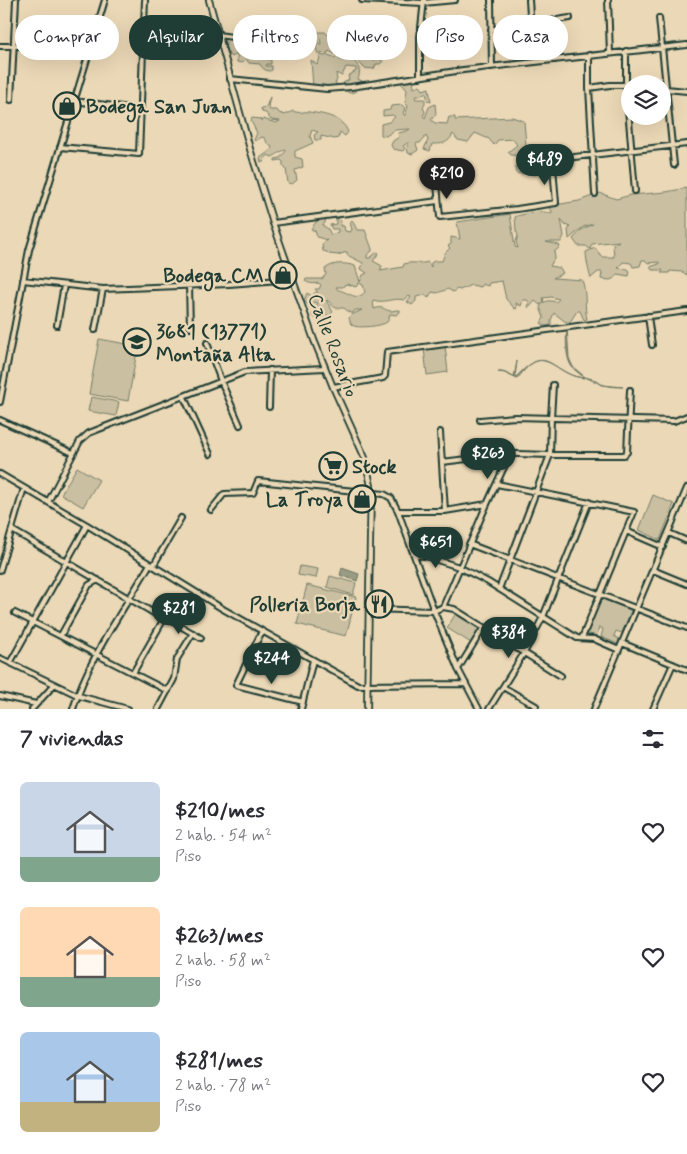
<!DOCTYPE html>
<html lang="es">
<head>
<meta charset="utf-8">
<style>
  :root { --surface:#fff; --page:#f7f7f7; --text:#2b2b33; --muted:#7c7c81; --accent:#1f3d34 }
  body { margin:0; font-family:Mynerve,sans-serif; background:var(--page); color:var(--text); height:100vh; display:flex; flex-direction:column; font-size:19px; white-space:nowrap }
  * { box-sizing:border-box; margin:0 }
  p { font-size:16px; color:var(--muted) }
  .icon { flex:none; width:28px; height:28px; fill:none; stroke:currentColor; stroke-width:2; stroke-linecap:round; stroke-linejoin:round }
  .map { position:relative; height:709px; overflow:hidden }
  .details { display:flex; flex-direction:column; background:var(--surface); flex:1 }
  .details>* { flex:none }
  .guide { position:absolute; left:15px; top:15px; width:658px; height:45px; display:flex; gap:10px }
  .buttons { position:absolute; left:621px; top:75px; display:grid; gap:10px }
  .buttons a { display:grid; place-items:center; width:50px; height:50px; border-radius:50%; background:var(--surface); box-shadow:0 5px 20px #0002; font-size:25px }
  .price { position:absolute; translate:-50% -42px; padding:0 11px; border-radius:18px; background:var(--accent); color:#fff; font-size:16px; line-height:32px; filter:drop-shadow(0 1px 2px #0008) }
  .price::after { content:''; position:absolute; left:50%; top:30px; width:15px; height:11px; margin-left:-8px; background:inherit; clip-path:polygon(0 0,100% 0,50% 100%) }
  .price.current { background:#222; color:#fff }
  ul { padding:0; list-style:none }
  li { display:flex; align-items:center; gap:15px; height:125px; padding:0 20px }
  li span { display:grid; place-items:center; flex:none; width:140px; height:100px; border-radius:8px; color:#555 }
  li>.icon { margin-inline-start:auto }
  span .icon { width:60px; height:60px; fill:#fffc; stroke-width:1 }
  li b { font-size:21px }
  h2 { display:flex; justify-content:space-between; align-items:center; height:60px; padding:0 20px; font-size:21px }
  .tag { padding:0 18px; border-radius:22px; background:var(--surface); box-shadow:0 5px 20px #0002; font-size:18px; line-height:45px }
  .tag.current { background:var(--accent); color:#fff }
  .map>svg:first-child { display:block }
  .green { fill:#cabfa1; stroke:#747e6a; fill-rule:evenodd }
  .water { fill:#9a9b83; stroke:#697563 }
  .lines { fill:none; stroke-linecap:round; stroke-linejoin:round }
  .minor-casing { stroke:#1f3d34; stroke-width:8 }
  .major-casing { stroke:#1f3d34; stroke-width:8 }
  .minor { stroke:#ebd8b6; stroke-width:4 }
  .major { stroke:#ebd8b6; stroke-width:4.5 }
  .labels { text-anchor:middle; stroke-width:4.5; stroke-linejoin:round; paint-order:stroke }
  .poi-label { font-size:20px; font-weight:bold; fill:#1f3d34; stroke:#ebd8b6; text-anchor:start }
  .street-label { font-size:20px; fill:#1f3d34; stroke:#ebd8b6 }
</style>
</head>
<body>
<div class="map">
<svg width="687" height="709" viewBox="0 0 687 709">
  <rect width="100%" height="100%" fill="#ebd8b6"/>
  <filter id="ink" filterUnits="userSpaceOnUse"><feTurbulence type="fractalNoise" baseFrequency=".02" numOctaves="2"/><feDisplacementMap in="SourceGraphic" scale="10" xChannelSelector="R" yChannelSelector="G"/><feConvolveMatrix kernelMatrix="1 2 1 2 8 2 1 2 1" color-interpolation-filters="sRGB"/></filter>
  <g filter="url(#ink)">
    <!-- green -->
    <path class="green" d="M343 21 347 24 349 33 356 34 354 38H361L366 41 370 37 383 36 385 39 383 43H387L386 45 374 48 369 46 368 51H373V60H375L374 56 378 55 380 57 379 59 383 61 380 64H376L374 69 364 68 357 60 354 61C359 65 361 73 358 79L364 82 355 92 349 93 344 89 345 86 343 83 349 80 348 76 356 71V68L346 67 342 76 336 73 337 80 335 83 338 85 332 86 330 90 325 92 313 87 311 60 317 65 320 58 319 56 321 55 324 56 328 55 342 60H351L350 57 340 54 339 57 329 51 328 53 318 54 316 48 317 45 312 43V41L317 39 319 44H321L320 38 315 37 316 32H325L328 35 335 34 339 29H342Z
      M224 33 233 36 235 33 239 39 250 36 263 39 264 42 263 49 259 51 261 53 265 52 267 59 271 60V64H267L266 66H272V70C268 73 261 68 260 64L249 63 246 59 242 63 237 62V54L232 57 228 54 229 52H226L227 50 225 47 227 43H225L221 36Z
      M413 79 414 88 420 85 423 90 429 88 431 102 428 101 426 93H424L420 96H416L415 98 416 99H425V103L423 107 425 112 423 116 425 118 429 107 435 104 436 114 431 120 435 123 447 124 449 117H455V120L512 117 524 121 526 145 529 148 547 153V157L531 155 533 159V168L542 169 535 175 527 172 522 174 516 173 515 169 521 156 511 155 508 152 517 145 513 139 498 140 494 145 489 139 475 133 468 142 458 140 453 134C448 144 442 144 432 144L430 151 424 149 428 140 426 136 420 143H417L416 144 418 150 412 154 408 153 407 147 409 142 403 146 405 148 403 151 393 149 391 145 393 141 399 137 398 133 407 131 410 129 395 130 386 136 381 135V124L389 122 395 117 393 115 383 116V111L390 110 391 106 402 105 405 108 403 113 405 116 408 106 405 103 407 90 401 83 404 80Z
      M270 97 268 107 270 110H277L279 113 285 115 293 111C299 114 303 111 309 112 322 114 342 116 348 132L345 136 340 132 338 138 335 139 321 136V140H315L314 135 318 132 312 130 310 136 313 143 295 151V157L302 159 303 167 295 170 297 180 292 184 288 183 286 169 283 166V162L281 160 275 161V159L280 158 287 150C280 150 277 156 271 157L269 155 265 158 264 162H261L260 158 271 150 272 147 267 143 265 138 262 137 255 141 254 140 257 133 251 121 252 118 260 119 262 121 263 119 276 123 280 121 271 120 266 113 262 112 261 108 266 107Z
      M687 188V275L682 272 670 271 669 273H661L663 270H652L650 267 659 264V262L648 263 645 260H642L640 266 633 267 631 263 623 262 618 268 628 269 630 271 629 276 617 274 615 278 610 280 601 279 602 272H598L591 278C589 274 586 258 586 252L595 248 602 257H614L613 245 619 241 592 244 590 249 586 246H578L573 239 581 230 593 224 583 227 569 239 568 230 570 227 565 225 561 219 564 236 561 242H546L559 245 560 247 554 252 555 257 550 266 560 268 563 273 553 278 582 280C587 293 584 307 587 319L584 320 580 311H577L570 322H566L554 313 551 320V325L545 326 541 323 544 318 540 307C545 300 548 300 556 302L559 299 551 297 543 298 544 301 540 305 535 301 529 308 528 306 530 303 527 300H523L521 306 516 303 517 308 515 309 506 299 502 281 489 283 488 286 482 284 481 287 471 285 460 290 457 289 453 292 448 289 437 293 432 292 428 298 426 295 416 297V301L412 305 407 302 411 297 409 296 404 300C393 297 384 304 373 300L374 309C384 305 384 311 392 311 395 310 397 310 400 310V312L396 315 390 314C389 317 389 320 387 322 383 326 356 329 352 325 350 324 350 320 349 318L351 315 362 310H355L353 313H350L344 308C328 309 336 304 326 300L333 312 329 316 325 314 323 318 320 316 314 318 312 315 318 303 314 302 312 305H308L304 300 307 293 312 296 310 299 311 301 317 297 314 296V293H318L315 289H319L321 285 319 283C313 284 310 284 305 281L306 279H322L326 274 325 269C333 262 346 263 355 266L360 282 363 275 367 273 361 269 363 263 347 255V252L338 255 329 254 327 252 323 251 322 244 327 240 317 237 315 231 311 229 319 218 326 217 325 223 322 225 328 229 331 235 338 232V229H332L330 225 336 224V219L338 218 341 221 340 226H344L345 231 350 232 352 230 350 222 352 220 357 230H365L372 249V251L367 255V258H370L377 252 379 253 373 261 382 266 380 271 403 267 404 264C413 261 419 265 428 262L431 267V263L434 261H442L445 253 450 248 448 246 451 244V237L460 239 457 222 510 214 515 247 518 248 516 242 518 235 516 231 515 217C517 215 541 211 543 212 546 212 549 213 552 214V211L549 206 579 201 600 193 616 199 631 195 666 192ZM359 283 363 285 365 292C357 301 351 294 342 291 335 288 340 293 336 287H343L344 285 347 284 356 287Z
      M99 339 138 346 128 401 89 394Z
      M445 346 448 372 427 375 424 348Z
      M91 397 119 402 116 416 88 411Z
      M77 467 99 480 83 507 61 494Z
      M653 495 674 504 660 540 639 530Z
      M300 566 318 569 316 578 298 575Z
      M330 576 356 583 353 595 327 587Z
      M307 585 356 597 346 636 297 624Z
      M602 596 632 609 622 633 616 631 614 636 619 639 618 644 601 637 603 629 599 627 597 636 586 633Z
      M456 613 480 628 471 643 447 628Z"/>
    <!-- water -->
    <path class="water" d="M567 327 569 358 573 367 585 377 596 380 602 385 623 387C606 387 600 384 585 377 567 381 550 354 534 362 527 366 522 373 517 379L505 373 498 372H503L514 377 517 361 515 377H516C550 341 549 374 584 378 581 374 575 371 572 367 565 358 566 337 567 327Z
      M342 568 359 574 357 581 340 575Z"/>
    <g class="lines">
      <!-- minor casing -->
      <g class="minor-casing">
        <path id="minor" d="M362 0 423 3 455 0
          M491 0 492 67
          M608 0 610 53
          M659 18 674 165
          M548 22 555 60
          M529 25 530 15 529 0
          M491 30 570 18
          M218 35 292 45
          M0 46H90
          M626 51V85L635 191
          M589 55V88L595 194
          M420 77V37L424 0
          M230 79 327 89 351 87 463 70 687 45
          M589 88 610 85H626
          M666 89 687 91
          M11 100 16 0
          M74 101 130 108
          M60 147 139 154 145 0
          M437 184 440 217 517 209 556 203 553 167 557 159 687 144
          M273 223 438 201
          M23 280 103 289 229 284 292 279
          M189 285 190 328
          M648 316 652 345
          M57 325 64 285
          M95 330 103 289
          M207 343 221 381 240 425
          M333 387 383 378 385 376 387 352 687 311
          M184 397 210 454
          M0 402 29 250 105 0
          M269 407 270 370
          M0 420 73 453
          M480 420 515 417 674 421 687 416
          M440 432 445 511
          M442 462 475 458 483 453 550 455H624L627 452 630 390
          M0 474 87 525 223 609 358 685 466 684
          M497 484 634 512 582 638
          M48 502 80 441 89 433 245 372 325 368
          M211 510 224 494 253 493 258 481 384 494 391 498 398 511 434 611 458 669 479 709
          M398 511H445L487 504
          M12 530 164 619
          M626 531 663 547
          M669 533 687 541
          M469 544 687 628
          M414 555 425 556 459 567 488 582 577 638 594 639 619 650
          M153 566 181 518
          M0 570 24 488
          M653 570 687 584
          M499 589 550 455 551 418 553 385
          M443 607 454 609 561 676
          M369 609 434 611 443 607 483 513 510 454
          M15 613 168 691
          M262 631 236 685 303 702
          M61 635 89 585 98 580
          M622 643 687 670
          M0 658 79 696 128 709
          M10 663 87 525
          M458 669 484 627
          M133 673 165 617 201 638
          M503 687 536 706
          M0 696 36 704
          M32 709 54 685
          M73 709C89 657 123 611 150 564
          M158 709 174 679 177 659 193 633
          M301 709 313 660
          M489 709 524 653 543 617 589 502
          M594 709 687 488
          M653 709 673 664"/>
      </g>
      <!-- major casing -->
      <g class="major-casing">
        <path id="major" d="M209 0 250 149 273 223 314 340 333 387 365 458 371 486 367 709"/>
      </g>
      <!-- minor -->
      <use href="#minor" class="minor"/>
      <!-- major -->
      <use href="#major" class="major"/>
    </g>
  </g>
  <!-- icons -->
  <defs>
    <g id="shop-ring" transform="scale(1.4375)"><circle r="9.5" fill="#ebd8b6" stroke="#1f3d34" stroke-width="1.5"/><path d="M-5-2.5h2.3a2.7 3.5 0 0 1 5.4 0H5L5.5 6h-11ZM-1.5-2.5h3a1.5 2.3 0 0 0-3 0Z" fill="#1f3d34"/></g>
    <g id="school-ring" transform="scale(1.4375)"><circle r="9.5" fill="#ebd8b6" stroke="#1f3d34" stroke-width="1.5"/><path d="M0-5L7-2L0 1L-7-2ZM-4 1L0 2.5L4 1V4Q0 6-4 4Z" fill="#1f3d34"/></g>
    <g id="supermarket-ring" transform="scale(1.4375)"><circle r="9.5" fill="#ebd8b6" stroke="#1f3d34" stroke-width="1.5"/><path d="M-6-5.5h2.5l.6 2H6L4.5 2H-2.5L-4.4-4H-6ZM-1.5 3.2a1.3 1.3 0 1 0 .1 0ZM3 3.2a1.3 1.3 0 1 0 .1 0Z" fill="#1f3d34"/></g>
    <g id="restaurant-ring" transform="scale(1.4375)"><circle r="9.5" fill="#ebd8b6" stroke="#1f3d34" stroke-width="1.5"/><path d="M-5-6h1v4h1v-4h1v4h1v-4h1v5L-1.5 .5V6h-2V.5L-5-1ZM5-6V6H3V1.5H1.5Q1.5-4 5-6Z" fill="#1f3d34"/></g>
  </defs>
  <g fill-rule="evenodd">
    <use href="#shop-ring" x="67" y="106"/>
    <use href="#shop-ring" x="283" y="275"/>
    <use href="#school-ring" x="137" y="342"/>
    <use href="#supermarket-ring" x="333" y="466"/>
    <use href="#shop-ring" x="362" y="499"/>
    <use href="#restaurant-ring" x="379" y="604"/>
  </g>
  <g class="labels">
    <!-- poi labels -->
    <g class="poi-label">
      <text x="86" y="113">Bodega San Juan</text>
      <text x="264" y="282" text-anchor="end">Bodega CM</text>
      <text x="156" y="338">3681 (13771)<tspan x="156" dy="23">Montaña Alta</tspan></text>
      <text x="352" y="473">Stock</text>
      <text x="343" y="506" text-anchor="end">La Troya</text>
      <text x="360" y="611" text-anchor="end">Polleria Borja</text>
    </g>
    <!-- street labels -->
    <g class="street-label">
      <text transform="translate(334 345) rotate(69)" y="7">Calle Rosario</text>
    </g>
  </g>
</svg>
<div class="buttons">
<a><svg class="icon" aria-label="layers" viewBox="0 0 24 24"><path d="M12 4l9 5-9 5-9-5zM3 14l9 5 9-5"/></svg></a>
</div>
<b class="price" style="left:545px;top:186px">$489</b>
<b class="price current" style="left:447px;top:200px">$210</b>
<b class="price" style="left:488px;top:480px">$263</b>
<b class="price" style="left:436px;top:569px">$651</b>
<b class="price" style="left:179px;top:635px">$281</b>
<b class="price" style="left:509px;top:659px">$384</b>
<b class="price" style="left:272px;top:685px">$244</b>
<div class="guide">
<a class="tag">Comprar</a>
<a class="tag current">Alquilar</a>
<a class="tag">Filtros</a>
<a class="tag">Nuevo</a>
<a class="tag">Piso</a>
<a class="tag">Casa</a>
</div>
</div>
<section class="details">
<h2>7 viviendas<svg class="icon" aria-label="filters" viewBox="0 0 24 24"><path d="M4 7h16M4 17h16"/><circle cx="9" cy="7" r="2"/><circle cx="15" cy="17" r="2"/></svg></h2>
<ul>
<li><span style="background:linear-gradient(#c9d6e8 75%,#7fa58c 0)"><svg class="icon" aria-label="home" viewBox="0 0 24 24"><path d="M3 11l9-7 9 7M6 9v11h12V9"/></svg></span><div><b>$210/mes</b><p>2 hab. · 54 m²</p><p>Piso</p></div><svg class="icon" aria-label="heart" viewBox="0 0 24 24"><path d="M12 20l-8-8c-3-5 5-10 8-4 3-6 11-1 8 4z"/></svg></li>
<li><span style="background:linear-gradient(#ffd9b3 70%,#7fa58c 0)"><svg class="icon" aria-label="home" viewBox="0 0 24 24"><path d="M3 11l9-7 9 7M6 9v11h12V9"/></svg></span><div><b>$263/mes</b><p>2 hab. · 58 m²</p><p>Piso</p></div><svg class="icon" aria-label="heart" viewBox="0 0 24 24"><path d="M12 20l-8-8c-3-5 5-10 8-4 3-6 11-1 8 4z"/></svg></li>
<li><span style="background:linear-gradient(#a9c7e8 70%,#c2b280 0)"><svg class="icon" aria-label="home" viewBox="0 0 24 24"><path d="M3 11l9-7 9 7M6 9v11h12V9"/></svg></span><div><b>$281/mes</b><p>2 hab. · 78 m²</p><p>Piso</p></div><svg class="icon" aria-label="heart" viewBox="0 0 24 24"><path d="M12 20l-8-8c-3-5 5-10 8-4 3-6 11-1 8 4z"/></svg></li>
</ul>
</section>
</body>
</html>
